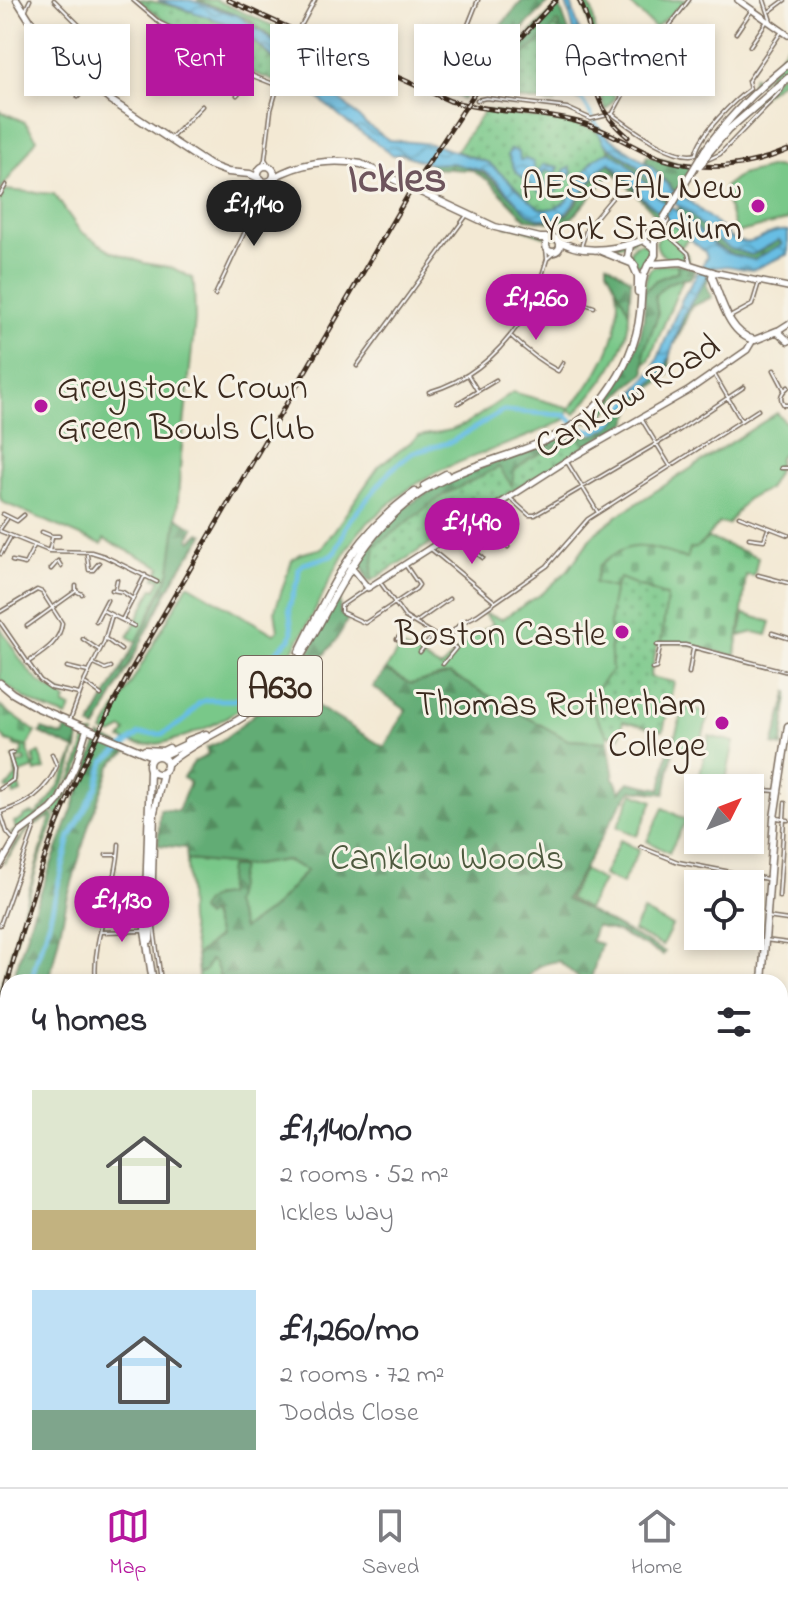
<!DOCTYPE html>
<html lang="en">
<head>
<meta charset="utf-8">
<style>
  :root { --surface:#fff; --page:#f2f2f3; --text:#2b2b33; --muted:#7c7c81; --line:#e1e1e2; --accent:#b5179e }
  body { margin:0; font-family:"Indie Flower",sans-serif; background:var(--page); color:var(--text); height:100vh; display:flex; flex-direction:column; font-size:30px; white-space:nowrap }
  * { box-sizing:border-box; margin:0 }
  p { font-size:26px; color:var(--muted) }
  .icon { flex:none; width:44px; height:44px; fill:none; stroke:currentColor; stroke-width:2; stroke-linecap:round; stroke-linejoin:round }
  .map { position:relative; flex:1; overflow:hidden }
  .sheet { position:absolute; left:0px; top:974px; width:788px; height:514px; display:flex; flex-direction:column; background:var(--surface); border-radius:24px 24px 0 0; box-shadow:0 4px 12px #0003 }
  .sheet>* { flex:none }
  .banner { position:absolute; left:24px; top:24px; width:740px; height:72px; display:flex; gap:16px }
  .needle { width:52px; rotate:48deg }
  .controls { position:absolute; left:684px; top:774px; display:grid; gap:16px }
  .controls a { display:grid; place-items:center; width:80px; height:80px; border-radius:0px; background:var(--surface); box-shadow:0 4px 12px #0003; font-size:40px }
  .price { position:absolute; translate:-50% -68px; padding:0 18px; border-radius:28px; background:var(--accent); color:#fff; font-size:26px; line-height:52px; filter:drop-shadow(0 2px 4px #0008) }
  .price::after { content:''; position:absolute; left:50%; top:48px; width:24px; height:18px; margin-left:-12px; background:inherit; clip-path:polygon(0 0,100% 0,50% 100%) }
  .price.on { background:#222; color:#fff }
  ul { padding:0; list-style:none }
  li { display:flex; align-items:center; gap:24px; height:200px; padding:0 32px }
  li span { display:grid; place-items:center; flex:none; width:224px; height:160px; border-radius:0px; color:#555 }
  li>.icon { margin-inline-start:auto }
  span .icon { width:96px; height:96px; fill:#fffc; stroke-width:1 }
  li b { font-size:34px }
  h2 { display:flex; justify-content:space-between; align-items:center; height:96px; padding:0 32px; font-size:34px }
  .tag { padding:0 28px; border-radius:0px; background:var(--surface); box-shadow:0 4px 12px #0003; font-size:28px; line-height:72px }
  .tag.on { background:var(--accent); color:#fff }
  .tab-bar { display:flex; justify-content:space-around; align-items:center; height:112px; border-top:2px solid var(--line); background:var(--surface); font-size:22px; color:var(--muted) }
  .tab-bar a { display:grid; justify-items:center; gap:4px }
  .tab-bar .on { color:var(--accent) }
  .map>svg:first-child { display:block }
  .green { fill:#79c889; stroke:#5a7954; stroke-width:2 }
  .forest { fill:url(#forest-firs); stroke:#4e6b4a; stroke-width:2 }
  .cemetery { fill:url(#cemetery-stones); stroke:#5a7954; stroke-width:2 }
  .park { fill:url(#park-dots); stroke:#5a7954; stroke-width:2 }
  .water { fill:url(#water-waves); stroke:#517481; stroke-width:2 }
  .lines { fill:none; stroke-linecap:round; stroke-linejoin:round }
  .stream { stroke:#67bee4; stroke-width:2 }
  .canal { stroke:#67bee4; stroke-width:4 }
  .river { stroke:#67bee4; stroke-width:5 }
  .street-casing { stroke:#7b6d5e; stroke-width:5 }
  .secondary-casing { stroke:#7b6d5e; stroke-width:8 }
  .primary-casing { stroke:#7b6d5e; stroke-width:9 }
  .highway-casing { stroke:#7b6d5e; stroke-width:10 }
  .street { stroke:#fff; stroke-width:2 }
  .secondary { stroke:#fff; stroke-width:5 }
  .primary { stroke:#fff; stroke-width:6 }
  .highway { stroke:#fff; stroke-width:7 }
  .rail-casing { stroke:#3b2a1e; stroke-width:5 }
  .rail { stroke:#f7f3e8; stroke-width:2; stroke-dasharray:6; stroke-linecap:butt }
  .street-bridge-casing { stroke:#7b6d5e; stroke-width:5; stroke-linecap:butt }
  .primary-bridge-casing { stroke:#7b6d5e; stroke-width:9; stroke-linecap:butt }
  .street-bridge { stroke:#fff; stroke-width:2 }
  .primary-bridge { stroke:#fff; stroke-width:6 }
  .poi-dot { fill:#b5179e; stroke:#f7f3e8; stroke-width:3 }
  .labels { text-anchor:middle; stroke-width:6; stroke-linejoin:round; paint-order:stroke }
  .shield { fill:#f7f3e8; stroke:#73665b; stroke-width:2 }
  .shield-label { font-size:34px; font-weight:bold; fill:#3b2a1e }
  .poi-label { font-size:36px; fill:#3b2a1e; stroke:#f7f3e8; text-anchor:end }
  .street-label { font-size:36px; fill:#3b2a1e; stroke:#f7f3e8 }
  .park-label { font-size:36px; fill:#4e593e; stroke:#f7f3e8 }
  .district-label { font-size:44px; font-weight:bold; fill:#6e555d; stroke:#f7f3e8 }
</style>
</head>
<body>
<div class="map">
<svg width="788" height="1487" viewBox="0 0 788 1487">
  <defs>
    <pattern id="forest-firs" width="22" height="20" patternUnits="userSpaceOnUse" patternTransform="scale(2)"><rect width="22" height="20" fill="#62ac75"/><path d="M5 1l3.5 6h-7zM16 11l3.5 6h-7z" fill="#528c5f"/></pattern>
    <pattern id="cemetery-stones" width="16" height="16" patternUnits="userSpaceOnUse" patternTransform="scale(2)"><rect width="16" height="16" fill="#79c889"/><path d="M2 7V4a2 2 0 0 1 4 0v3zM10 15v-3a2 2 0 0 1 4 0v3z" fill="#64a36f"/></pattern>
    <pattern id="park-dots" width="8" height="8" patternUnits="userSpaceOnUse" patternTransform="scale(2)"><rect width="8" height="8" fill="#79c889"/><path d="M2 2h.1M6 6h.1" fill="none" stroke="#64a36f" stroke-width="1.8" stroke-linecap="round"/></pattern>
    <pattern id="water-waves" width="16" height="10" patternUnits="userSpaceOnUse" patternTransform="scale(2)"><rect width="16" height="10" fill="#67bee4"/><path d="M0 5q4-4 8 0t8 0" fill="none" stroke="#569bb8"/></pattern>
  </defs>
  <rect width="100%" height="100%" fill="#f7f3e8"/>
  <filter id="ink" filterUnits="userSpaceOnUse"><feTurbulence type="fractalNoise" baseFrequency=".0125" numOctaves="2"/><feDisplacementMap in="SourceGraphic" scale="16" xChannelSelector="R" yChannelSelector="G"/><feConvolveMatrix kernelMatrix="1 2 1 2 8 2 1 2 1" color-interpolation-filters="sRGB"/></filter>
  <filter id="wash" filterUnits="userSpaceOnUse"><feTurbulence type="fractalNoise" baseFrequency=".006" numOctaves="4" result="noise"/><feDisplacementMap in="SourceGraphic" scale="32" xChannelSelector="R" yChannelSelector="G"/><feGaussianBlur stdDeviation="1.8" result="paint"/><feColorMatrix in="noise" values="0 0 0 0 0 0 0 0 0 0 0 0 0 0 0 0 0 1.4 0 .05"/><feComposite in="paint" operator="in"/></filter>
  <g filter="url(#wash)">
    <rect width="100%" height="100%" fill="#f3e9d4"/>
    <!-- green -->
    <path class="green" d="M197 0H216L291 34 286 50 248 19Z
      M581 0H586L593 13 599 60 615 98 606 110C589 74 599 35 581 0Z
      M626 0H688L655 28Z
      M788 43V61L753 87 750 86 754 76 759 81 764 79Z
      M788 68V76L751 105 744 106Z
      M0 111 25 122 37 139 0 191Z
      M773 167 781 168 788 174V220L736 233 724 192 725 186 740 175Z
      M4 190 54 194 80 231 113 252 144 263 173 268 192 278 194 283 195 320 181 455 175 545 170 571 137 642 128 637 153 588 156 589 161 579 155 578 161 567 104 539 102 544 90 540 2 502 0 496V200Z
      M634 192 663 215C652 232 628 247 608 246L647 228 658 217Z
      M669 220 689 238 680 248 687 254 688 260C671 259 659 260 656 242Z
      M515 222 526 224V226L561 234 560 237 544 236 515 226H506V223Z
      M630 254a11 11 0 1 1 22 0a11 11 0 1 1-22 0Z
      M677 264 678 271 656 280 644 292C647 264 651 265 677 264Z
      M683 279 649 360 644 365V351L658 315 655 296C663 286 670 280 683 279Z
      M616 285C620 293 629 305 629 314 629 353 599 387 575 414L569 409 566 419C524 441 479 452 437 472 413 484 392 501 373 518 351 537 339 563 326 588 290 659 270 704 191 734 167 743 145 750 121 739L126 732 123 729 112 735 103 732 188 584 274 634 278 631 275 610 292 560 300 554 322 548 379 466 419 436 451 430 466 424 513 392 570 408C601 374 626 332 616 285Z
      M777 413 788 425V449L779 457 777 473 768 489 747 499 728 524 719 523 688 559 649 547 595 582 614 588 610 637 612 670 596 690 592 710 608 735V742L568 740 450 674 411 684 386 670 400 646 441 668 468 640 493 624 483 613 501 619 543 593 568 570 593 535 617 516Z
      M744 614 771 622 767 635 754 632 739 636Z
      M0 627C16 650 31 687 62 693L60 696 66 700 64 705 71 708 67 717C43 709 17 696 0 679Z
      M684 706 709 713 698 753 672 746Z
      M94 734 58 817 53 810C69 787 80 762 87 735Z
      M709 736 734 742 725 784 699 778Z
      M13 742 27 747 33 766 36 765 33 755 39 753 45 769 36 772 34 768 18 774 20 782 18 783 21 792 14 795 12 788 7 790 6 788 16 777 15 764 26 762 25 758 16 760 13 758 23 754 21 746 15 747Z
      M76 749 70 772 54 803 15 834H10L16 830 14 822 23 819V816L33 813 35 815C55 798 66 774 76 749Z
      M633 793 653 801 637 836 617 827Z
      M663 808 686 820 669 853 647 841Z
      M51 812 55 819 38 863 0 998V990L51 816 30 827 3 864C18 839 26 828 51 812Z
      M620 840 639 850 622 884 603 875Z
      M187 860 248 866 285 860 307 870 272 909 243 929 233 904 226 896H213L210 913 218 937 196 956 189 921Z
      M584 870 603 881 587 909 569 898Z
      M643 911 672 926 662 946 633 931Z
      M210 960 215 963 222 982H198V974L205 970Z
      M0 1127 8 1135V1215H0Z
      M8 1218V1287L0 1272V1219Z"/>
    <!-- forest -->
    <path class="forest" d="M523 0H551L512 39 463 100 451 90 466 65Z
      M559 4 571 38 556 29C545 41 529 47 520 61 513 73 513 85 504 98L479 95 510 54Z
      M610 147 644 172 668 200 666 205 635 171 610 152Z
      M647 156 692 167 676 192 645 160Z
      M446 163C501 167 504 203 546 221L567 215 606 164 609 163 634 188V192L615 173H611L573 217 558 223 526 219 489 181 471 170 429 168 430 164Z
      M681 207C710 227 714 246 752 255L779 240 782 245 754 260C719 256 702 231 676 211Z
      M607 263 631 280 629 312 607 269Z
      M677 264 696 269 690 278C674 280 666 282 655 296L658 315 644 351 645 373C636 380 626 387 619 395 609 409 604 421 586 422 620 387 649 344 644 292L656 280 678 271Z
      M707 274 709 277 706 285 712 297 691 307 675 344 684 314Z
      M671 348 669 374 650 389 633 408 627 423 585 446 578 436 512 487 498 467 375 546 371 581H368L360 562C368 551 376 538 385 527 427 477 513 461 571 432 602 446 621 416 639 396 655 378 664 372 671 348Z
      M177 517 194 528 189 539 192 541 200 533 204 535 176 575 96 729 90 726 148 621 170 571Z
      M339 593 340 614 348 618C341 636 322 659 308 671L321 689 312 703 384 747 406 710 373 687 386 670 411 684 450 674 568 740 608 742 614 778 620 792 629 782 661 789 668 751 673 752 665 794 632 790 619 807 566 899 665 952 663 955 618 932 596 926 591 941 601 944 590 982H583L559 961C544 963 531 967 526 982H222L215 963 210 960 205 971 198 974 196 956 218 937 211 913 205 917 200 911C206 897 212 896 226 895L229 867H241L233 904 243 929 272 909 307 870 285 860 248 866 187 860 186 848 158 845 160 809 178 811 190 782 183 778 194 762 208 755 206 748 218 743 237 729 285 687 308 654Z
      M788 691 782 747 773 745Z
      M68 724 80 730 77 750 40 733 42 729 63 736Z
      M100 736 130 750 116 760 111 766 89 824 67 900 49 982H12L35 907Z
      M8 996V1135L0 1127V1022Z"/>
    <!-- cemetery -->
    <path class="cemetery" d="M708 538 758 557 754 576 746 575C743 602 741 628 735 656L678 642 661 643 667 596 620 579 614 588 595 583 599 566C631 536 650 547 687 559L690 549 696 548Z
      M0 706 36 732 27 747 7 741 0 734Z"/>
    <!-- park -->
    <path class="park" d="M137 0C160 0 221 19 241 32 255 40 267 55 280 66L274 81 253 73 229 48 211 38 171 25Z
      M556 22 559 23 557 29 567 36C564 56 565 87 555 103L504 98C512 86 512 75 518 63 528 45 547 42 556 22Z
      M485 110 574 124 598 131 610 152C576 157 580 217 539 208L489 163 456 151Z
      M578 435 585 446 481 510 471 497 449 512 458 526 371 581 375 546 442 496 499 467 512 486 514 471 529 459Z
      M620 578 667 597 661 643 657 645 650 677 674 682 663 731 623 721 620 737 608 735 592 710 596 690 612 670C610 644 606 601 620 578Z"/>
    <!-- water -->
    <path class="water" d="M158 0H190L239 16 263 33 317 78 365 123 389 140 432 144 489 163 539 208C580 217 576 157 610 152L626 162 657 196 692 223 714 245 730 254 754 260 782 244 779 240 752 255 731 249 714 238 690 214 660 193 635 164 604 143 599 133 602 132 653 168 674 192 688 200 726 232 729 237C758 253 762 228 788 231V254L752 270 727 266 712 268 684 314 665 369 632 404 627 400 653 370 682 299 707 257 705 252 636 192V188L610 162 600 169 566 213 558 218 541 219 528 214 496 180 483 171 452 163 430 164 402 154 393 155 340 117 239 28Z
      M565 0H570L582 39 575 63V73L583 96 581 101 573 97C558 69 572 63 574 39 575 28 568 10 565 0Z
      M511 149 519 152 520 160 526 159 533 162 536 174 544 164 559 167 556 173 545 171 539 179 547 185 560 181 565 169 570 167 572 173 554 193H540L515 171 508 154Z"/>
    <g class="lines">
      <!-- stream -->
      <path class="stream" d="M320 1480 322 1487"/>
      <!-- canal -->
      <path class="canal" d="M581 98 603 135"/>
      <!-- river -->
      <path class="river" d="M34 982 33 974 37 958 46 934 70 837 97 787 104 762 139 734H163L185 720 199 703 206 700H234L247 695 255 687 266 661 290 639 292 632 289 607 298 579 299 568 303 564 331 556 336 552 347 524 391 470 412 453 451 442 503 411 565 415 582 429 596 431 609 424 633 399"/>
    </g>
  </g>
  <g filter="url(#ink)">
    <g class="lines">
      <!-- street casing -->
      <g class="street-casing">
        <path id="street" d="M54 0 93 39
          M133 0 160 23 192 38 225 49 253 76 276 85
          M764 0 771 21
          M25 11 30 0
          M770 11 785 0
          M302 24 315 0
          M664 33 689 0
          M736 33 751 11
          M750 46 767 21
          M456 55 478 0
          M750 89 748 81 782 31
          M237 95 252 77
          M78 97 87 86
          M477 100 486 98 567 108 591 119 612 114C630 127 674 161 696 154
          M613 113 642 60
          M170 139 202 106
          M696 153C700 134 734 100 750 89
          M265 159 271 110 282 71
          M707 160 720 154 781 91 784 84
          M262 168 265 159 270 167
          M262 181 265 189 270 181
          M0 195 6 185
          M668 235 688 253 691 264
          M581 247 587 228 612 198
          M546 248 547 259 555 252
          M510 280 532 286
          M540 282 547 259
          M543 290 594 307
          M215 295 265 189
          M730 317 752 305 759 282
          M512 337C527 351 541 362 558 371L563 363
          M357 366 467 215
          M774 370 784 389
          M714 374 741 420
          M468 375 477 390
          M788 387C782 392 778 398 784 405H788
          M429 392C481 377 514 339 537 293L543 290 540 283 533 286 537 293
          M458 403 496 380
          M642 420 670 466
          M567 462 597 511
          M781 468H788
          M511 499 529 515H535L675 433 744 387
          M464 510 468 507 474 517
          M3 514 17 521 24 515
          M739 516 788 535
          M475 520 508 547
          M0 529 7 519
          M0 531 49 551 91 552 104 556 157 582
          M42 532 52 536H59
          M453 534 483 558
          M749 538 764 540 768 529
          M432 550 495 602
          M49 551 52 538
          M476 551 505 530
          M1 554 10 538
          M87 555 89 570H93L99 563
          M12 561 25 564 34 546
          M51 569 58 561 61 566
          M758 575 788 583
          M380 582 405 617 456 648 443 664
          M76 586V591L82 594
          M367 588 341 606V612L365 623 416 589 419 585 406 566
          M112 590 123 592 133 599
          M115 590 117 580
          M102 610 134 626
          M0 612 37 590 42 592 62 623C60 643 43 652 27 663
          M122 620 145 575
          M96 621 107 600
          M0 622 40 680 51 688 79 694
          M415 623 449 599
          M27 626 76 591
          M772 633 788 638
          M83 639 99 650
          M106 639 121 650
          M397 639 411 622
          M445 640 461 623 477 615 547 566 588 519 758 410
          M657 645H685L788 672
          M420 652 433 635
          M94 664 105 669 111 667
          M67 667 88 672
          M652 669 656 668 660 647
          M689 673 693 649
          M86 684 101 695
          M70 720 85 680 104 642 112 615
          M749 785 750 791
          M0 789 13 780 14 770 9 754 13 753
          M751 789 777 791
          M0 811 7 832 12 838
          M1 812C27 804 46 792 57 766L52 754
          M777 818 788 820
          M641 847 678 862 767 879
          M106 855H117
          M779 897 785 803
          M767 917 788 920
          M153 921 161 981
          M0 925 35 826
          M100 932 142 931
          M765 940 788 943
          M96 982C91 934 117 892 119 844
          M780 997 788 999
          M780 1052 788 1057
          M780 1082 788 1087
          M788 1132 786 1136 788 1139
          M788 1224 785 1232 788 1240
          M780 1249 787 1241
          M780 1267 788 1280
          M782 1284 788 1293
          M780 1338 788 1340
          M780 1372H788
          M780 1403H788
          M780 1434H788
          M780 1468H788
          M655 1484 668 1487
          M554 1487 557 1480"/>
      </g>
      <!-- secondary casing -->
      <g class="secondary-casing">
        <path id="secondary" d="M738 0 788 35
          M713 272 788 287
          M777 331 788 324
          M350 566 368 588 566 461 688 391 747 350 753 340
          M0 866 19 833 51 809 59 800 75 767 87 728
          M357 1487 359 1480"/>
      </g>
      <!-- primary casing -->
      <g class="primary-casing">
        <path id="primary" d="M17 0 48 49 110 100 209 165 228 172 250 174 261 179
          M705 150C729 116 756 90 788 64
          M709 152 728 130 788 78
          M258 174a8 8 0 1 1 16 0a8 8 0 1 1-16 0Z
          M273 178C298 163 332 158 361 164L495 227 540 238H551
          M546 245a7 7 0 1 1 14 0a7 7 0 1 1-14 0Z
          M557 239C577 254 610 251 633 243
          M641 239 660 224
          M601 251 631 263
          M650 264 655 255V239L666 221
          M651 264 681 262 713 272 712 277C721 299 729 335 755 340L777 331 788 341
          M633 265 638 276V292
          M635 266 628 257 630 245 643 240 653 247
          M424 486 446 474
          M299 652C332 586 352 536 415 492
          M0 683 12 693 36 707 154 757
          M187 741 206 734
          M145 750 163 751 169 748
          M149 765a9 9 0 1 1 18 0a9 9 0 1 1-18 0Z
          M161 756 191 742
          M167 764C205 732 248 724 281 685 296 667 306 647 317 628 344 578 370 527 419 494 477 453 558 456 605 396 623 372 637 343 640 313 642 297 640 280 648 265
          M150 770 145 931 153 982
          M150 940 154 812 163 773
          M762 982 774 818 788 726
          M780 1476H788
          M598 1480 599 1487
          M668 1480 713 1483 788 1482"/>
      </g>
      <!-- highway casing -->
      <g class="highway-casing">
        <path id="highway" d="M0 1337 8 1336
          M0 1378 8 1384
          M0 1388 8 1394
          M0 1419 8 1414
          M90 1480 98 1487
          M101 1480 107 1487
          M112 1480 119 1487"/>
      </g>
      <!-- street -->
      <use href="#street" class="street"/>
      <!-- secondary -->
      <use href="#secondary" class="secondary"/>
      <!-- primary -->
      <use href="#primary" class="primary"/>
      <!-- highway -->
      <use href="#highway" class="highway"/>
      <!-- rail casing -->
      <g class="rail-casing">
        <path id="rail" d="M228 0 450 101C492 113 536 111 578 122 602 128 623 141 645 152 692 173 741 170 788 150
          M579 0C606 51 574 93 628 137
          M0 1009C18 946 34 882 58 822 79 770 104 721 130 672L411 190 474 94 507 53 556 0"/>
      </g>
      <!-- rail -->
      <use href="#rail" class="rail"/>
      <!-- street-bridge casing -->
      <g class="street-bridge-casing">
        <path id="street-bridge" d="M282 70 301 24"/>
      </g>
      <!-- primary-bridge casing -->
      <g class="primary-bridge-casing">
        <path id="primary-bridge" d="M700 166 709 152
          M663 220 705 150"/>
      </g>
      <!-- street-bridge -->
      <use href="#street-bridge" class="street-bridge"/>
      <!-- primary-bridge -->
      <use href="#primary-bridge" class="primary-bridge"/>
    </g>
  </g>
  <!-- markers -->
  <g class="poi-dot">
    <circle cx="758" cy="206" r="8"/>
    <circle cx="41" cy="406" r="8"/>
    <circle cx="622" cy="632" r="8"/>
    <circle cx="722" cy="723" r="8"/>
  </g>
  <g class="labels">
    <!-- shield labels -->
    <rect class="shield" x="238" y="656" width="84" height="60" rx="6"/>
    <g class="shield-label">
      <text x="280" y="698">A630</text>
    </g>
    <!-- poi labels -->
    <g class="poi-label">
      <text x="742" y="198">AESSEAL New<tspan x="742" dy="41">York Stadium</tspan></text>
      <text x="57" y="398" text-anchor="start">Greystock Crown<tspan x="57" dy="41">Green Bowls Club</tspan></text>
      <text x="606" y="645">Boston Castle</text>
      <text x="706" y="715">Thomas Rotherham<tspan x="706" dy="41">College</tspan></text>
    </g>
    <!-- street labels -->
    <g class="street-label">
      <text transform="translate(626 394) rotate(-31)" y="13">Canklow Road</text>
    </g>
    <!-- park labels -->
    <g class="park-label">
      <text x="447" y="869">Canklow Woods</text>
    </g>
    <!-- district labels -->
    <g class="district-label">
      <text x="397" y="191">Ickles</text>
    </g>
  </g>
</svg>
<div class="controls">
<a><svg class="needle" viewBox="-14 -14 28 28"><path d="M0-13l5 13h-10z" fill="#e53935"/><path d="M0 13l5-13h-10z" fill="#7c7c81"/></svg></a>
<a><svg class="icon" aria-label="locate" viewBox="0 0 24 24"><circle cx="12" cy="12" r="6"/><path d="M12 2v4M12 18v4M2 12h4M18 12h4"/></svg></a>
</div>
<b class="price on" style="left:254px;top:248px">£1,140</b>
<b class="price" style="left:536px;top:342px">£1,260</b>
<b class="price" style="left:472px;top:566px">£1,490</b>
<b class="price" style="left:122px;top:944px">£1,130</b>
<div class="banner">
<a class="tag">Buy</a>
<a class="tag on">Rent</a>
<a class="tag">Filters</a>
<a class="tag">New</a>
<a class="tag">Apartment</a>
</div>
<section class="sheet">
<h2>4 homes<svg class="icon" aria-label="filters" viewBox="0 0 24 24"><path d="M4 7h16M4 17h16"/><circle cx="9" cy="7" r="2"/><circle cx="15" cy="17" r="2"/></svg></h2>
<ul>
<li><span style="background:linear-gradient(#dfe7d0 75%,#c2b280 0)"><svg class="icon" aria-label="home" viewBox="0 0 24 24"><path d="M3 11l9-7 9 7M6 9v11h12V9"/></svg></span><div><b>£1,140/mo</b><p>2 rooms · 52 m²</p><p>Ickles Way</p></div></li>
<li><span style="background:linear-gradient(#bfe0f5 75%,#7fa58c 0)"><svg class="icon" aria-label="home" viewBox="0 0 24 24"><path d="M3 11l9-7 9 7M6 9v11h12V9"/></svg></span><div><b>£1,260/mo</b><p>2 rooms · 72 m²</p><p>Dodds Close</p></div></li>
</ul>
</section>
</div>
<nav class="tab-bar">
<a class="on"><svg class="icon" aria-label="map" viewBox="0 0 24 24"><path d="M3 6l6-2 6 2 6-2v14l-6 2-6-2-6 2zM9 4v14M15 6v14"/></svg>Map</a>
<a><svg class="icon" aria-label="saved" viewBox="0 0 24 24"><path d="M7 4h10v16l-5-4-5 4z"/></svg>Saved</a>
<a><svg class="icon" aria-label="home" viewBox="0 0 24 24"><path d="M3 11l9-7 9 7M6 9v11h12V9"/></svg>Home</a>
</nav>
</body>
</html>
